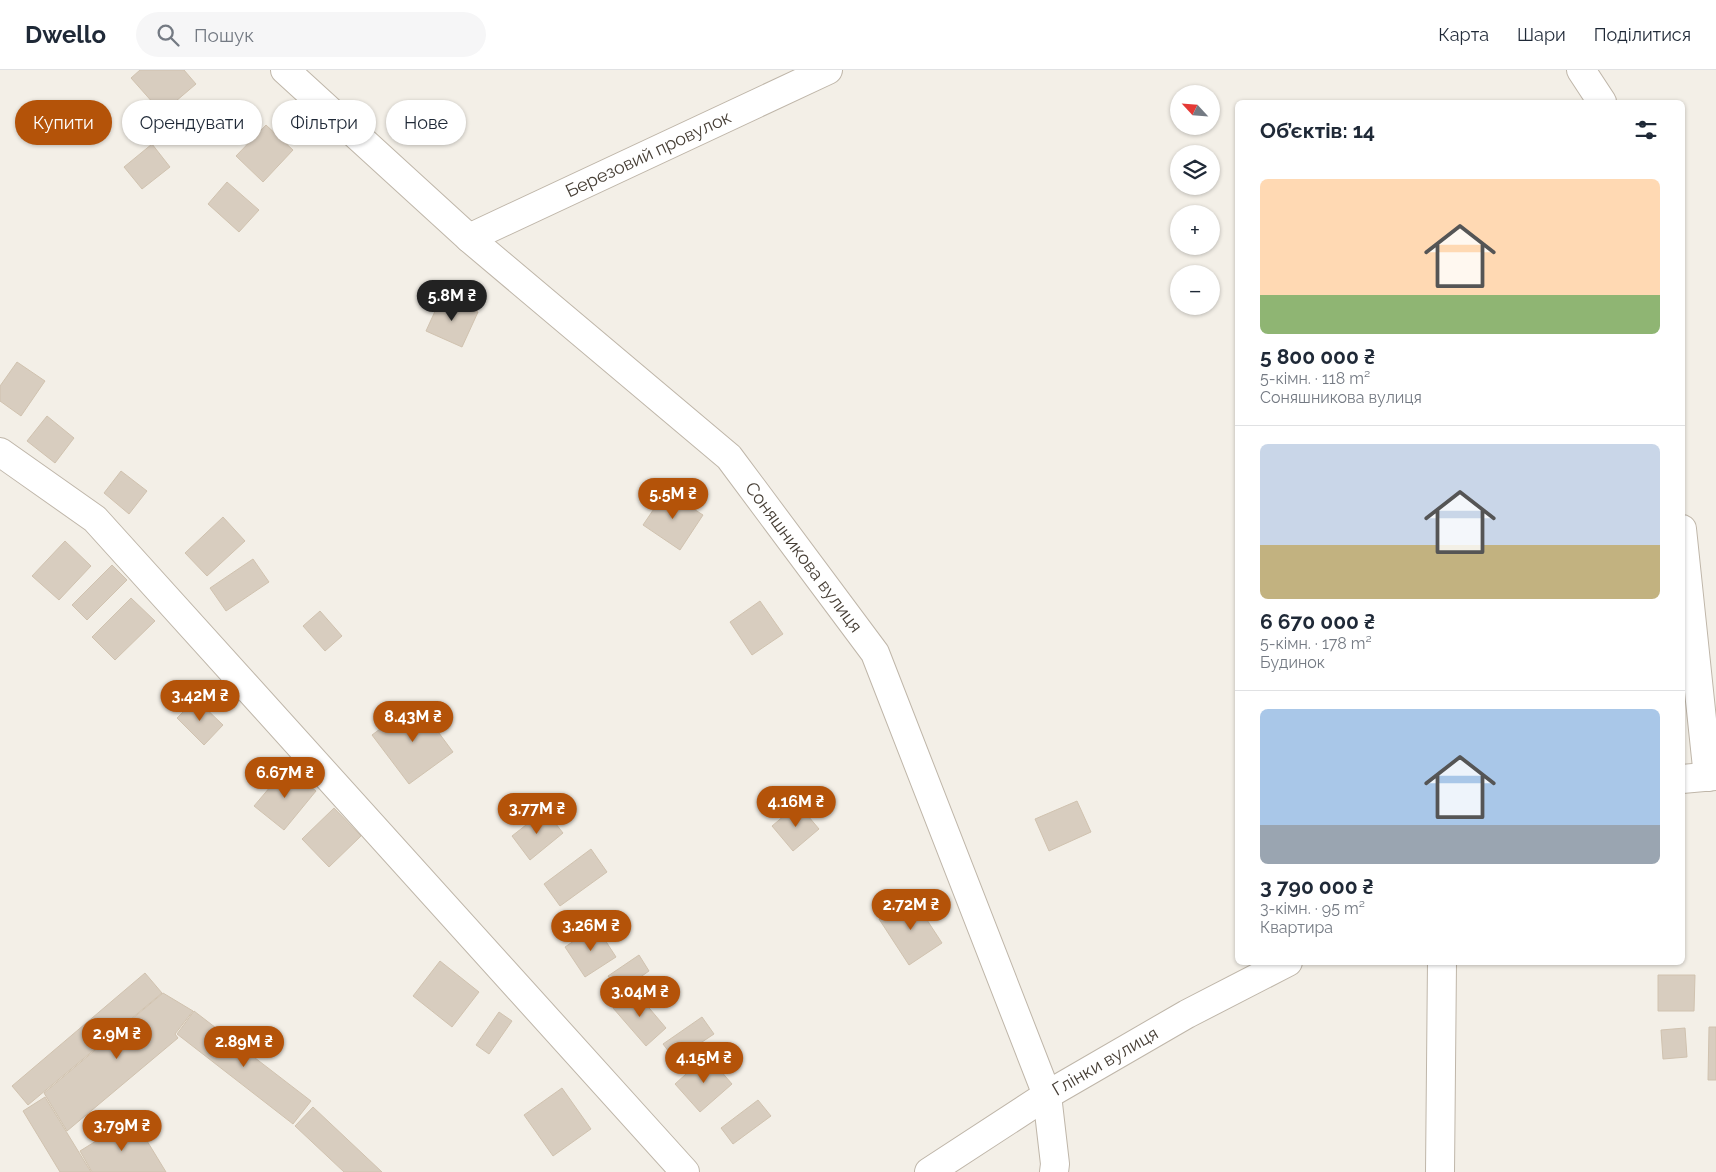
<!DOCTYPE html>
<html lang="uk">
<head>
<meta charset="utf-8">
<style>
  :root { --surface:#fff; --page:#f6f6f7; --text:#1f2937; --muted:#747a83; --line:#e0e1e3; --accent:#b45309 }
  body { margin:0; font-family:Raleway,sans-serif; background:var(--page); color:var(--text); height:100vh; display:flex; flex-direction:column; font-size:19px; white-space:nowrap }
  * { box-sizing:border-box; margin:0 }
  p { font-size:16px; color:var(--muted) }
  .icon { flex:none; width:28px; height:28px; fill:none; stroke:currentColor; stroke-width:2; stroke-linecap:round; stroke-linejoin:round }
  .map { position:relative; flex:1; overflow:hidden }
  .panel { position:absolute; left:1235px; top:30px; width:450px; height:865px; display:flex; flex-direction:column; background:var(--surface); border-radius:8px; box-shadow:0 1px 4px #0004 }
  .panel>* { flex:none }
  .banner { position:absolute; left:15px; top:30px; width:475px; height:45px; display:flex; gap:10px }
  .needle { width:32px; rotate:296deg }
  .buttons { position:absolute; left:1170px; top:15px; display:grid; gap:10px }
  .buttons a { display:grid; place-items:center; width:50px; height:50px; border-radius:50%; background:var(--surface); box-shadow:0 1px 4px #0004; font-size:25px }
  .price { position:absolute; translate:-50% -42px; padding:0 11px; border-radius:18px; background:var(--accent); color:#fff; font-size:16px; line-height:32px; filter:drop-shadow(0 1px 2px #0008) }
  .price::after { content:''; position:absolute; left:50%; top:30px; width:15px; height:11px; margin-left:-8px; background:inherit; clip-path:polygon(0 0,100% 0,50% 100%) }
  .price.current { background:#222; color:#fff }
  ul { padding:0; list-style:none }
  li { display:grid; align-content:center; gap:10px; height:265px; padding:0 25px }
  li+li { border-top:1px solid var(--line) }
  li span { display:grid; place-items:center; height:155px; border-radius:8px; color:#555 }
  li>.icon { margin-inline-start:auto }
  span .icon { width:90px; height:90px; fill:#fffc; stroke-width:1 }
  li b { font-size:21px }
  h2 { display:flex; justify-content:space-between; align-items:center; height:60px; padding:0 25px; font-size:21px }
  .pill { padding:0 18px; border-radius:22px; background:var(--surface); box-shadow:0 1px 4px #0004; font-size:18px; line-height:45px }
  .pill.current { background:var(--accent); color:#fff }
  header { display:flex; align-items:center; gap:30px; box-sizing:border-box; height:70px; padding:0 25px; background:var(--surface); border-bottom:1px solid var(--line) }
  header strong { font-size:24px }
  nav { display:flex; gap:28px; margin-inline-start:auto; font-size:18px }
  .search { width:350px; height:45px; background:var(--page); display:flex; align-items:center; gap:12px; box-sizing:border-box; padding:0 18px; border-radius:28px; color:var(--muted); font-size:19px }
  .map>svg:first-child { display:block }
  .building { fill:#d8cdbf; stroke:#d0c2af }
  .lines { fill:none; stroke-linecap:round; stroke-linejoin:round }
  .minor-casing { stroke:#bfb6a9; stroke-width:30 }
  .minor { stroke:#fff; stroke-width:28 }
  .labels { text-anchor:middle; stroke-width:5; stroke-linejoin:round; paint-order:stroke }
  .street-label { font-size:18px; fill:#473f36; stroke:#fff }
</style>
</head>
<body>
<header>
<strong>Dwello</strong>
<div class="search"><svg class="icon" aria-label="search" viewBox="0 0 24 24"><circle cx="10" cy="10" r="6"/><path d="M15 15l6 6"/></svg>Пошук</div>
<nav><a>Карта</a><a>Шари</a><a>Поділитися</a></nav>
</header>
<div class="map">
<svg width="1716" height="1102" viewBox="0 0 1716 1102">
  <rect width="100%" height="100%" fill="#f3efe7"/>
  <!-- building -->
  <path class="building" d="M140 0H184L196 14 162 43 131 8Z
    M266 55 293 80 263 112 236 86Z
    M152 74 170 97 142 119 124 97Z
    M227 112 259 140 239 162 208 134Z
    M442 226 478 242 462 277 426 261Z
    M17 292 45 311 21 346 0 331V316Z
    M47 346 74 368 55 393 27 371Z
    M121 401 147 421 129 444 104 423Z
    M666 421 703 445 680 480 643 455Z
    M223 447 245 471 207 506 185 483Z
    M65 471 91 496 59 530 32 506Z
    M253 489 269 512 226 541 210 518Z
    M112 495 127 510 87 550 72 535Z
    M131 528 155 551 115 590 92 567Z
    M760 531 783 564 752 585 730 552Z
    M320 541 342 566 325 581 303 556Z
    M196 629 223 655 204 675 177 648Z
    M416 632 453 682 409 714 372 665Z
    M287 697 316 721 284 760 254 736Z
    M1077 731 1091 762 1049 781 1035 749Z
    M798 734 819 759 793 781 772 756Z
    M334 738 361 766 329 797 302 769Z
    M545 740 563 763 530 790 512 766Z
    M591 779 607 802 560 836 544 814Z
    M912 827 942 873 909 895 879 849Z
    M596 856 616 887 585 907 565 877Z
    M639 885 649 901 619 922 608 906Z
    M440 891 479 922 452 957 413 926Z
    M145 903 162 923 28 1035 12 1016Z
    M1658 905H1695L1694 941H1658Z
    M634 920 666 958 646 976 613 938Z
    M163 923 193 941 175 964 178 968 67 1061 44 1023Z
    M194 941 311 1031 293 1054 177 964Z
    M499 942 512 951 489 984 476 975Z
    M702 947 714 964 675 990 663 974Z
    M1709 957H1716V1010H1708Z
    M1685 958 1687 987 1663 989 1661 960Z
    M707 985 732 1014 700 1042 675 1014Z
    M562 1018 591 1059 553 1086 524 1045Z
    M45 1027 91 1102H60L23 1041Z
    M758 1030 771 1046 733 1074 721 1058Z
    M313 1037 382 1102H344L295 1056Z
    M133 1048 166 1102H92L80 1081Z"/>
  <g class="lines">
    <!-- minor casing -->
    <g class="minor-casing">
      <g id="minor">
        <path id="s1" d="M285 0 469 168 729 387 875 583 1047 1025 1055 1094 1054 1102"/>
        <path d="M1581 0 1602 32"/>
        <path id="s2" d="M469 168 828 0"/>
        <path d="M0 382 95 449 685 1102"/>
        <path d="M1682 459 1708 707"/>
        <path d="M1682 709 1716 706"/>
        <path id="s3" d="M929 1102 1047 1025 1187 944 1288 892"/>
        <path d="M1440 1102 1442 892"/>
      </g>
    </g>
    <!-- minor -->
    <use href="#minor" class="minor"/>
  </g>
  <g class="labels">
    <!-- street labels -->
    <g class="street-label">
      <text dy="6" stroke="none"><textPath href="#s2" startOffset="198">Березовий провулок</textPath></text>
      <text dy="6" stroke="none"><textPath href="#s1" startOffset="714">Соняшникова вулиця</textPath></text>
      <text dy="6" stroke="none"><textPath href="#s3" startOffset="208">Глінки вулиця</textPath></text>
    </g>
  </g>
</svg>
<div class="buttons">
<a><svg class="needle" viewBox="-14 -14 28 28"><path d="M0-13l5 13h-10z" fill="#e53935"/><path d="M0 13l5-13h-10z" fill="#747a83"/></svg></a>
<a><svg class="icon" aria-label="layers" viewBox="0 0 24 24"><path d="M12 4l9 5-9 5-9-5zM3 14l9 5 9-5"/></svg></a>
<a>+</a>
<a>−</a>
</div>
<b class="price current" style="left:452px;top:252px">5.8M ₴</b>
<b class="price" style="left:673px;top:450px">5.5M ₴</b>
<b class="price" style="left:200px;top:652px">3.42M ₴</b>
<b class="price" style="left:413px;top:673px">8.43M ₴</b>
<b class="price" style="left:285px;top:729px">6.67M ₴</b>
<b class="price" style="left:796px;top:758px">4.16M ₴</b>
<b class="price" style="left:537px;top:765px">3.77M ₴</b>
<b class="price" style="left:911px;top:861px">2.72M ₴</b>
<b class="price" style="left:591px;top:882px">3.26M ₴</b>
<b class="price" style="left:640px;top:948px">3.04M ₴</b>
<b class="price" style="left:117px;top:990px">2.9M ₴</b>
<b class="price" style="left:244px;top:998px">2.89M ₴</b>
<b class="price" style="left:704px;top:1014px">4.15M ₴</b>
<b class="price" style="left:122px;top:1082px">3.79M ₴</b>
<div class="banner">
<a class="pill current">Купити</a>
<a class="pill">Орендувати</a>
<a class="pill">Фільтри</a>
<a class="pill">Нове</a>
</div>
<section class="panel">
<h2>Об’єктів: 14<svg class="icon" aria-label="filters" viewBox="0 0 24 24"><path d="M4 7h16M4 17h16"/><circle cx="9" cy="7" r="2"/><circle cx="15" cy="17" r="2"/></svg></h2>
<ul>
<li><span style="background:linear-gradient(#ffd9b3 75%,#8fb573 0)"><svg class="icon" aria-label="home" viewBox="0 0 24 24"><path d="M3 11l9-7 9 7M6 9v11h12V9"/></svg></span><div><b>5 800 000 ₴</b><p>5-кімн. · 118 m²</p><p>Соняшникова вулиця</p></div></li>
<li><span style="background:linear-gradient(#c9d6e8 65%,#c2b280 0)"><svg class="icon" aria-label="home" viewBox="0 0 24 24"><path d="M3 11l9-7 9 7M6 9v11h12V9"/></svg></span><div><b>6 670 000 ₴</b><p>5-кімн. · 178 m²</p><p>Будинок</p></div></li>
<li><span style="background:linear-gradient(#a9c7e8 75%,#9aa5b1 0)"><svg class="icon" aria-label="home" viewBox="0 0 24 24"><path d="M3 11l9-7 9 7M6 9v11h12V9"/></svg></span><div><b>3 790 000 ₴</b><p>3-кімн. · 95 m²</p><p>Квартира</p></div></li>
</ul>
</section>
</div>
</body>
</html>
